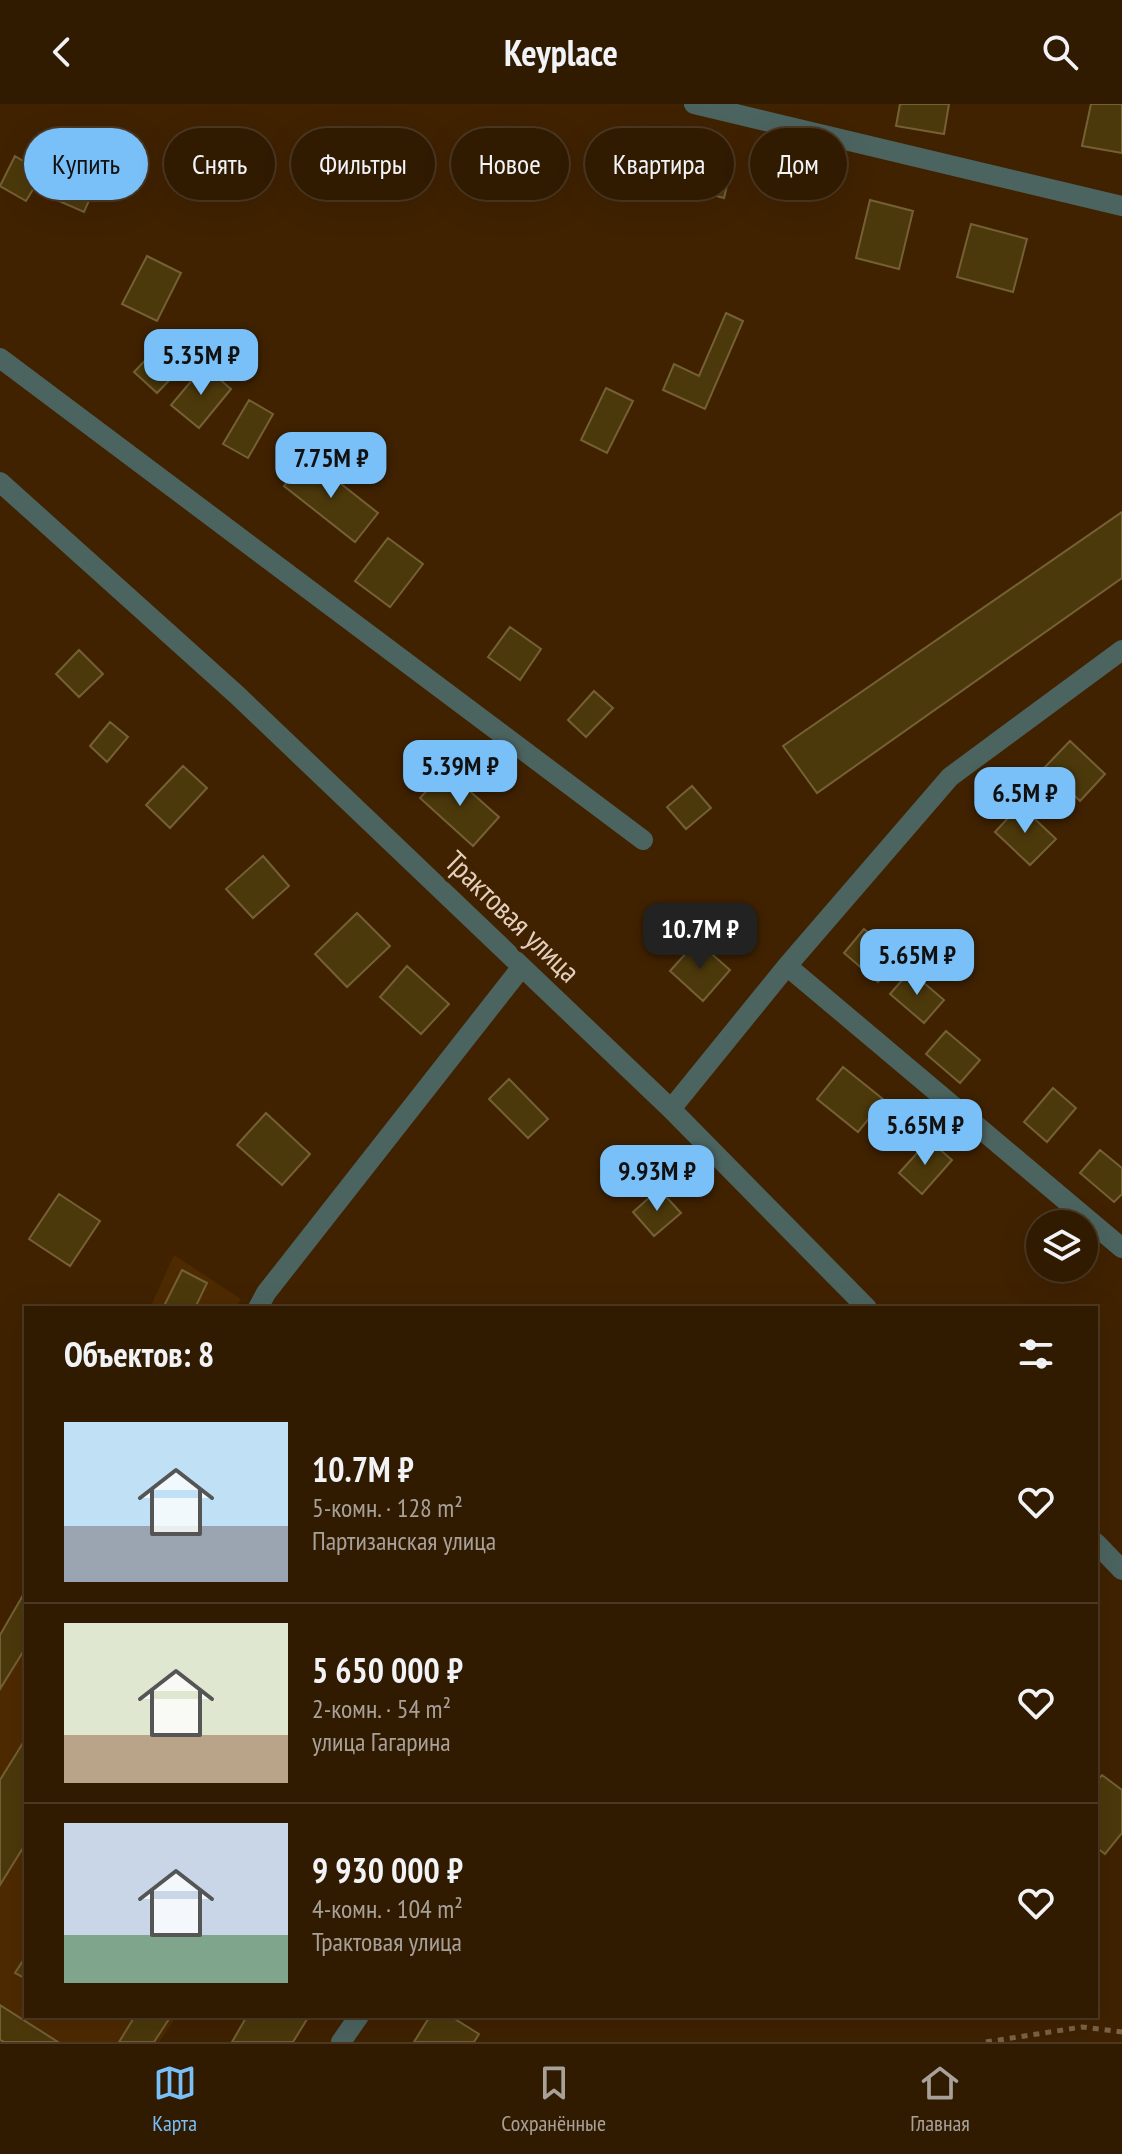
<!DOCTYPE html>
<html lang="ru">
<head>
<meta charset="utf-8">
<style>
  :root { --surface:#301a00; --page:#3c270f; --text:#f1f3f6; --muted:#a8a199; --line:#4b3822; --accent:#79bff8 }
  body { margin:0; font-family:"PT Sans Narrow",sans-serif; background:var(--page); color:var(--text); height:100vh; display:flex; flex-direction:column; font-size:30px; white-space:nowrap }
  * { box-sizing:border-box; margin:0 }
  p { font-size:26px; color:var(--muted) }
  .icon { flex:none; width:44px; height:44px; fill:none; stroke:currentColor; stroke-width:2; stroke-linecap:round; stroke-linejoin:round }
  .map { position:relative; flex:1; overflow:hidden }
  .side { position:absolute; left:24px; top:1202px; width:1074px; height:712px; display:flex; flex-direction:column; background:var(--surface); border-radius:0px; box-shadow:0 8px 32px #0002,0 0 0 2px var(--line) }
  .side>* { flex:none }
  .hud { position:absolute; left:24px; top:24px; width:1074px; height:72px; display:flex; gap:16px }
  .buttons { position:absolute; left:1026px; top:1106px; display:grid; gap:16px }
  .buttons a { display:grid; place-items:center; width:72px; height:72px; border-radius:50%; background:var(--surface); box-shadow:0 8px 32px #0002,0 0 0 2px var(--line); font-size:40px }
  .price { position:absolute; translate:-50% -68px; padding:0 18px; border-radius:16px; background:var(--accent); color:#111; font-size:26px; line-height:52px; filter:drop-shadow(0 2px 4px #0008) }
  .price::after { content:''; position:absolute; left:50%; top:48px; width:24px; height:18px; margin-left:-12px; background:inherit; clip-path:polygon(0 0,100% 0,50% 100%) }
  .price.current { background:#222; color:#fff }
  ul { padding:0; list-style:none }
  li { display:flex; align-items:center; gap:24px; height:200px; padding:0 40px }
  li+li { border-top:2px solid var(--line) }
  li span { display:grid; place-items:center; flex:none; width:224px; height:160px; border-radius:0px; color:#555 }
  li>.icon { margin-inline-start:auto }
  span .icon { width:96px; height:96px; fill:#fffc; stroke-width:1 }
  li b { font-size:34px }
  h2 { display:flex; justify-content:space-between; align-items:center; height:96px; padding:0 40px; font-size:34px }
  .chip { padding:0 28px; border-radius:36px; background:var(--surface); box-shadow:0 8px 32px #0002,0 0 0 2px var(--line); font-size:28px; line-height:72px }
  .chip.current { background:var(--accent); color:#111 }
  header { display:flex; justify-content:space-between; align-items:center; height:104px; padding:0 40px; background:var(--surface); font-size:36px; font-weight:600 }
  .menu { display:flex; justify-content:space-around; align-items:center; height:112px; border-top:2px solid var(--line); background:var(--surface); font-size:22px; color:var(--muted) }
  .menu a { display:grid; justify-items:center; gap:4px }
  .menu .current { color:var(--accent) }
  .map>svg:first-child { display:block }
  .built { fill:#4e2a00 }
  .building { fill:#4c390b; stroke:#756035; stroke-width:2 }
  .lines { fill:none; stroke-linecap:round; stroke-linejoin:round }
  .path { stroke:#7d6347; stroke-width:5; stroke-dasharray:6 6; stroke-linecap:butt }
  .minor { stroke:#4c6460; stroke-width:20 }
  .labels { text-anchor:middle; stroke-width:8; stroke-linejoin:round; paint-order:stroke }
  .street-label { font-size:30px; fill:#e3cfbd; stroke:#402200 }
</style>
</head>
<body>
<header><svg class="icon" aria-label="back" viewBox="0 0 24 24"><path d="M15 5l-7 7 7 7"/></svg>Keyplace<svg class="icon" aria-label="search" viewBox="0 0 24 24"><circle cx="10" cy="10" r="6"/><path d="M15 15l6 6"/></svg></header>
<div class="map">
<svg width="1122" height="1938" viewBox="0 0 1122 1938">
  <rect width="100%" height="100%" fill="#402200"/>
  <!-- built -->
  <path class="built" d="M174 1151 241 1195 236 1204H150Z
    M26 1484V1912H177L159 1938H4L0 1936V1531L15 1508Z"/>
  <!-- building -->
  <path class="building" d="M900 0H949L944 30 896 22Z
    M1091 0H1122V49L1082 42Z
    M628 26 659 35 649 71 619 63Z
    M67 36 108 53 84 108 43 90Z
    M705 51 733 57 724 94 697 87Z
    M15 52 43 69 26 97 0 82Z
    M870 96 913 107 899 165 856 154Z
    M971 120 1027 135 1013 188 957 173Z
    M147 152 181 169 157 217 122 200Z
    M726 209 743 217 705 305 663 286 674 260 699 272Z
    M159 242 182 263 157 289 134 268Z
    M204 262 231 285 199 324 171 301Z
    M606 284 633 297 607 349 581 336Z
    M249 296 273 310 248 354 223 340Z
    M307 353 378 409 355 438 284 382Z
    M1122 408V474L817 689 783 642Z
    M388 434 423 460 390 503 355 477Z
    M510 523 541 545 520 576 488 553Z
    M79 546 103 570 79 593 56 570Z
    M594 587 613 604 586 633 568 616Z
    M110 618 128 633 107 658 90 642Z
    M1070 637 1105 670 1080 697 1045 663Z
    M183 662 207 684 170 724 146 701Z
    M446 666 499 713 473 742 420 694Z
    M692 682 711 704 686 725 667 703Z
    M1020 701 1056 735 1030 761 995 728Z
    M263 752 289 782 253 814 226 785Z
    M357 809 390 842 347 883 315 850Z
    M864 825 899 855 878 878 844 849Z
    M697 837 730 866 703 897 670 867Z
    M407 862 449 900 421 930 380 893Z
    M910 867 944 896 924 919 890 890Z
    M946 927 980 956 960 979 926 950Z
    M843 963 884 996 858 1028 817 995Z
    M509 975 548 1015 528 1034 489 995Z
    M1053 984 1076 1004 1047 1038 1024 1018Z
    M266 1009 310 1050 282 1081 237 1041Z
    M929 1036 952 1056 922 1090 899 1069Z
    M1100 1046 1122 1064V1090L1114 1098 1080 1069Z
    M659 1085 681 1109 654 1132 633 1108Z
    M59 1090 100 1117 70 1162 29 1135Z
    M182 1166 207 1179 195 1204H163Z
    M26 1486V1543L0 1585V1531Z
    M26 1634V1739L0 1781V1676Z
    M1102 1671 1122 1686V1729L1105 1750 1096 1743V1678Z
    M26 1852V1875L15 1869Z
    M0 1901 58 1938H4L0 1936Z
    M135 1912H171L154 1938H119Z
    M247 1912H309L293 1938H232Z
    M430 1912H450L479 1930 474 1938H414Z"/>
  <g class="lines">
    <!-- path -->
    <path class="path" d="M986 1938 1082 1923 1122 1928"/>
    <!-- minor -->
    <path class="minor" d="M694 0 1122 102
      M0 254 643 736
      M0 378 237 591 671 1005 867 1204
      M787 862 1122 1144
      M671 1005 787 862 950 673 1122 546
      M258 1204 266 1189 521 864
      M1096 1439 1122 1466
      M341 1938 359 1912"/>
  </g>
  <g class="labels">
    <!-- street labels -->
    <g class="street-label">
      <text transform="translate(512 813) rotate(44)" y="10">Трактовая улица</text>
    </g>
  </g>
</svg>
<div class="buttons">
<a><svg class="icon" aria-label="layers" viewBox="0 0 24 24"><path d="M12 4l9 5-9 5-9-5zM3 14l9 5 9-5"/></svg></a>
</div>
<b class="price" style="left:201px;top:293px">5.35M ₽</b>
<b class="price" style="left:331px;top:396px">7.75M ₽</b>
<b class="price" style="left:460px;top:704px">5.39M ₽</b>
<b class="price" style="left:1025px;top:731px">6.5M ₽</b>
<b class="price current" style="left:700px;top:867px">10.7M ₽</b>
<b class="price" style="left:917px;top:893px">5.65M ₽</b>
<b class="price" style="left:925px;top:1063px">5.65M ₽</b>
<b class="price" style="left:657px;top:1109px">9.93M ₽</b>
<div class="hud">
<a class="chip current">Купить</a>
<a class="chip">Снять</a>
<a class="chip">Фильтры</a>
<a class="chip">Новое</a>
<a class="chip">Квартира</a>
<a class="chip">Дом</a>
</div>
<section class="side">
<h2>Объектов: 8<svg class="icon" aria-label="filters" viewBox="0 0 24 24"><path d="M4 7h16M4 17h16"/><circle cx="9" cy="7" r="2"/><circle cx="15" cy="17" r="2"/></svg></h2>
<ul>
<li><span style="background:linear-gradient(#bfe0f5 65%,#9aa5b1 0)"><svg class="icon" aria-label="home" viewBox="0 0 24 24"><path d="M3 11l9-7 9 7M6 9v11h12V9"/></svg></span><div><b>10.7M ₽</b><p>5-комн. · 128 m²</p><p>Партизанская улица</p></div><svg class="icon" aria-label="heart" viewBox="0 0 24 24"><path d="M12 20l-8-8c-3-5 5-10 8-4 3-6 11-1 8 4z"/></svg></li>
<li><span style="background:linear-gradient(#dfe7d0 70%,#b9a48a 0)"><svg class="icon" aria-label="home" viewBox="0 0 24 24"><path d="M3 11l9-7 9 7M6 9v11h12V9"/></svg></span><div><b>5 650 000 ₽</b><p>2-комн. · 54 m²</p><p>улица Гагарина</p></div><svg class="icon" aria-label="heart" viewBox="0 0 24 24"><path d="M12 20l-8-8c-3-5 5-10 8-4 3-6 11-1 8 4z"/></svg></li>
<li><span style="background:linear-gradient(#c9d6e8 70%,#7fa58c 0)"><svg class="icon" aria-label="home" viewBox="0 0 24 24"><path d="M3 11l9-7 9 7M6 9v11h12V9"/></svg></span><div><b>9 930 000 ₽</b><p>4-комн. · 104 m²</p><p>Трактовая улица</p></div><svg class="icon" aria-label="heart" viewBox="0 0 24 24"><path d="M12 20l-8-8c-3-5 5-10 8-4 3-6 11-1 8 4z"/></svg></li>
</ul>
</section>
</div>
<nav class="menu">
<a class="current"><svg class="icon" aria-label="map" viewBox="0 0 24 24"><path d="M3 6l6-2 6 2 6-2v14l-6 2-6-2-6 2zM9 4v14M15 6v14"/></svg>Карта</a>
<a><svg class="icon" aria-label="saved" viewBox="0 0 24 24"><path d="M7 4h10v16l-5-4-5 4z"/></svg>Сохранённые</a>
<a><svg class="icon" aria-label="home" viewBox="0 0 24 24"><path d="M3 11l9-7 9 7M6 9v11h12V9"/></svg>Главная</a>
</nav>
</body>
</html>
